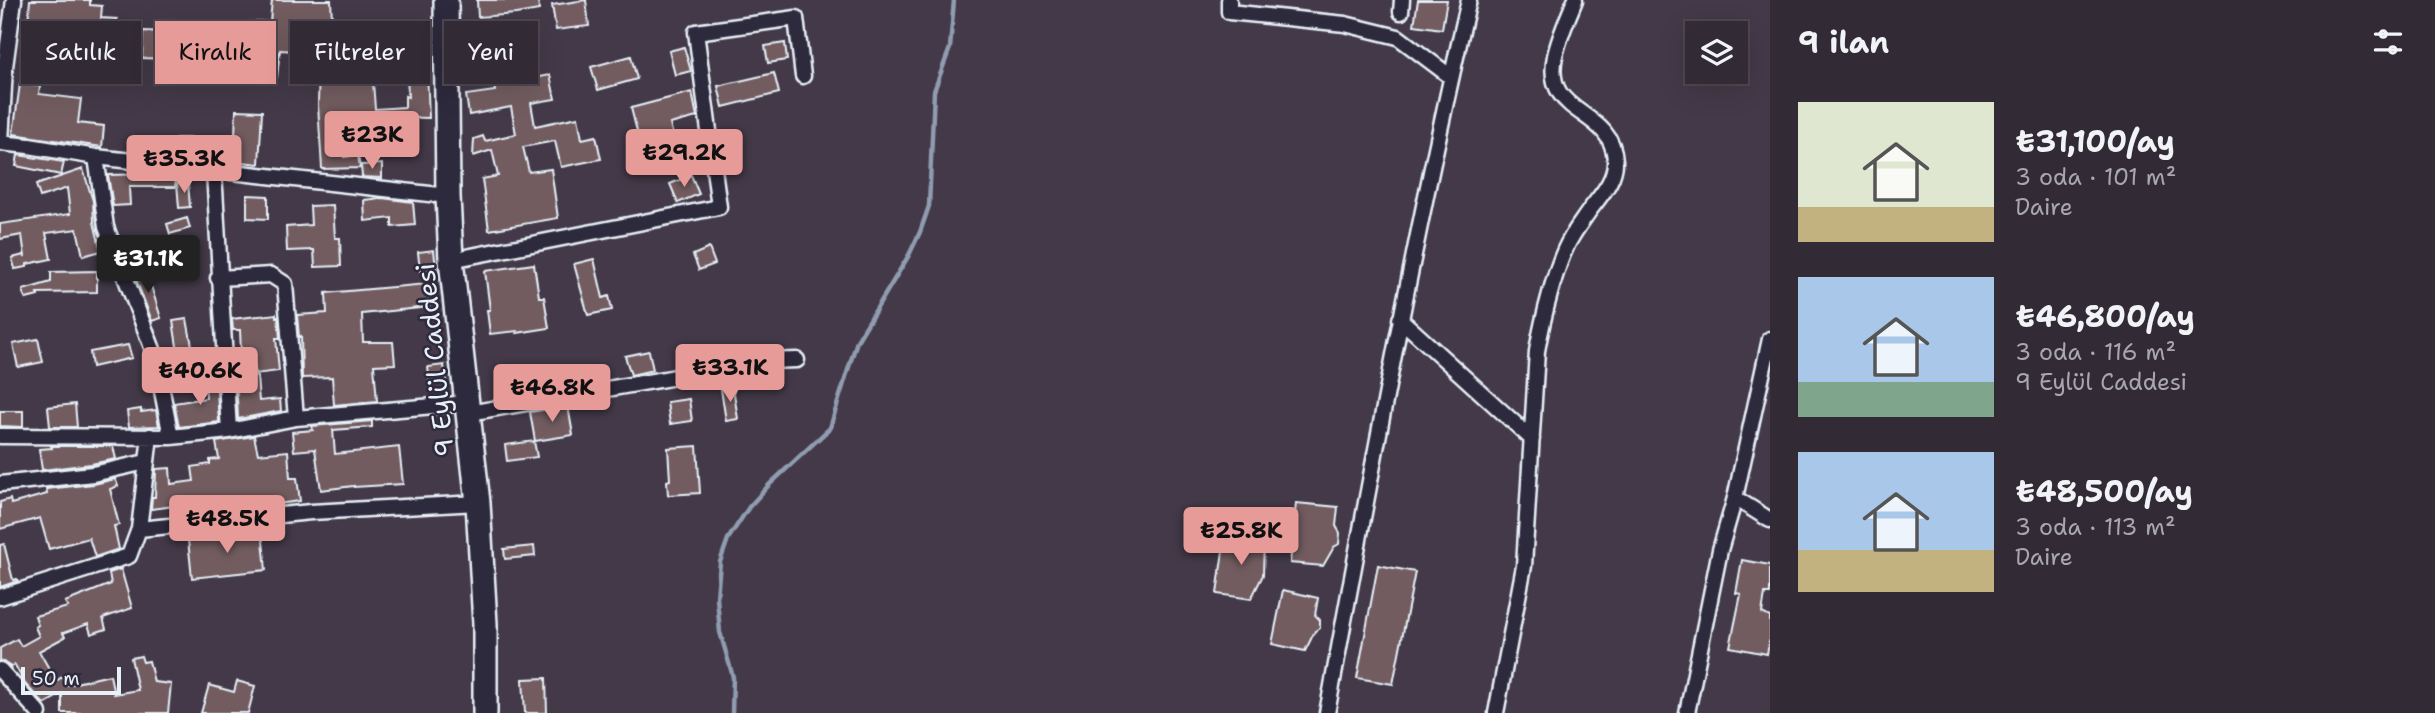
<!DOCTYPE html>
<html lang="tr">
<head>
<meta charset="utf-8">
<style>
  :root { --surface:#322b36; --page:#3a333e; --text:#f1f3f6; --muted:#a8a7ad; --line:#4d4751; --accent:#e69b98 }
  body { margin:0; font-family:"Shantell Sans",sans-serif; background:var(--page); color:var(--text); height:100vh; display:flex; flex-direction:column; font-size:26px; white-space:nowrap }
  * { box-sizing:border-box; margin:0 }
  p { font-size:23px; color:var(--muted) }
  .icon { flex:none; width:38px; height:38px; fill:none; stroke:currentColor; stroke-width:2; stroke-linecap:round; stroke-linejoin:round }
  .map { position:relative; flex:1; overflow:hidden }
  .drawer { display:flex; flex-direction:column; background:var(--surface); width:665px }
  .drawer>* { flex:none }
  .banner { position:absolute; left:21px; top:21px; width:665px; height:63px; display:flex; gap:14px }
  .fabs { position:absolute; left:1685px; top:21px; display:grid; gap:14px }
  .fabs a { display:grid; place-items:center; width:63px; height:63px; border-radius:0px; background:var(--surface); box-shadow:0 7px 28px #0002,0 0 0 2px var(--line); font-size:35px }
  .scale { position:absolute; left:21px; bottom:18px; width:100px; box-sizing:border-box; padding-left:7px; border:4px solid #e8f1f8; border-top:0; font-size:19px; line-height:24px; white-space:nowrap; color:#e8f1f8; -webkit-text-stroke:5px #2f2a3d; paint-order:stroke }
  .price { position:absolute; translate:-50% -60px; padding:0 16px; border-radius:7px; background:var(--accent); color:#111; font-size:23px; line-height:46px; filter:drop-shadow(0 2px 4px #0008) }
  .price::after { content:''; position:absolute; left:50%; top:42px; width:21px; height:16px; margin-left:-10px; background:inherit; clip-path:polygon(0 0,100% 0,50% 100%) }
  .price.active { background:#222; color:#fff }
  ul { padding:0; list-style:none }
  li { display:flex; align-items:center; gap:21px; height:175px; padding:0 28px }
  li span { display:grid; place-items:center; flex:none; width:196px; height:140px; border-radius:0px; color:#555 }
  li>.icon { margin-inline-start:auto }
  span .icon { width:84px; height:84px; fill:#fffc; stroke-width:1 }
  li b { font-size:30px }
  h2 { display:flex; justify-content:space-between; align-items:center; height:84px; padding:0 28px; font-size:30px }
  .tag { padding:0 24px; border-radius:0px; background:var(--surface); box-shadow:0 7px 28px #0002,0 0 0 2px var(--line); font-size:24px; line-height:63px }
  .tag.active { background:var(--accent); color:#111 }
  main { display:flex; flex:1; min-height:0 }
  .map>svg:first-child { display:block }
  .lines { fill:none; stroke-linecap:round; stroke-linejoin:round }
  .stream { stroke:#909cb0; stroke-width:4.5 }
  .building { fill:#725b60; stroke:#e8f1f8; stroke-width:2 }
  .minor-casing { stroke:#e8f1f8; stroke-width:19 }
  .primary-casing { stroke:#e8f1f8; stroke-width:28 }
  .minor { stroke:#2f2a3d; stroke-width:14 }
  .primary { stroke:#2f2a3d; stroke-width:23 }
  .labels { text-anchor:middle; stroke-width:5; stroke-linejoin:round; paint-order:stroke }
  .street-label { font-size:26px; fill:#e8f1f8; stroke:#2f2a3d }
</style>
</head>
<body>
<main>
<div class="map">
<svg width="1770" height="713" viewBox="0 0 1770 713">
  <rect width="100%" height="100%" fill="#433948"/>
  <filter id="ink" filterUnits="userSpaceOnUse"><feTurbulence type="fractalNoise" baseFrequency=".0143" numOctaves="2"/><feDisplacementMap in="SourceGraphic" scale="14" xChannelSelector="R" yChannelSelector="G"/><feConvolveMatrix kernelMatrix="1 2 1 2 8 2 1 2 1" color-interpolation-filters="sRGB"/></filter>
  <g filter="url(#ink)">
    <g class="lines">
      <!-- stream -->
      <path class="stream" d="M732 713 733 677 720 632 717 598 720 562 728 539 749 507 769 485 830 428 857 341 909 255 920 232 929 206 934 91 950 48 954 0"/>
    </g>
    <!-- building -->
    <path class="building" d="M30 0H90V5L102 6 101 18 117 19 115 47 93 45 94 40 70 38V34L35 33V51H25V34L23 33 25 20 28 21Z
      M272 0H331L332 20 299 22 296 51 280 50 277 77 260 76 262 51H254L256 21 270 22Z
      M477 0H538L539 10 516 14 478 17Z
      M586 0 589 26 556 30 552 5Z
      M1418 0H1447L1442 29 1414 25Z
      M143 31 192 33 191 53 168 51 167 59 142 58Z
      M325 31H342L343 54 371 53 375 109 405 107V96L408 97 407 71 427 70 429 118 389 117V122H343L344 157 358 155 360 168 322 169 318 105 319 61H326Z
      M785 43 787 60 768 63 765 46Z
      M684 47 691 71 675 75 669 51Z
      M631 56 637 79 598 90 591 67Z
      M774 73 779 93 723 107 718 86Z
      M550 75 555 99 531 103 535 126 578 117 582 139 596 136 601 159 561 167 555 141 523 147 529 172 551 169 558 218 489 230 482 179 498 176 492 150 473 156 474 139 483 136 485 141 516 134 511 107 469 115 466 95 495 91 494 86Z
      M20 84 40 86 39 94 81 99 78 123 104 126 102 147 13 134Z
      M692 92 697 117 670 124 673 135 640 143 631 108Z
      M236 110 262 111 259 164 234 161Z
      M176 138H195V158L153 154 154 145 176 147Z
      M18 155 64 162 61 175 16 166Z
      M382 164V178L362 177 361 165Z
      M83 169 93 201 94 222 101 251 83 256 77 229 46 233 51 259 27 264V267L15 269 12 258 24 255 25 257 22 235 0 239V224L70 214 67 188 40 197 36 185Z
      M150 174 176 176 175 187H129L130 205 113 206 108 175Z
      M691 175 699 194 678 203 670 184Z
      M188 182 190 207 179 208 177 183Z
      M247 195 268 196V219L247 218Z
      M382 198 413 202 415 225 392 227V218L365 221 364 200Z
      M333 205 335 238H340L341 266 315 267 314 250 287 251 286 227 311 225 310 206Z
      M187 218 190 228 170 234 167 224Z
      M174 243 176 262 160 264 158 245Z
      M709 248 715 264 699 270 693 255Z
      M434 250 436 269 420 271 418 252Z
      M594 259 603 298 609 296 612 310 588 315 574 264Z
      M534 264 539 297H544L549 328 517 333V331L490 334 487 310H490L485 271Z
      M146 270 161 318 152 321 134 274Z
      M97 271V292L37 293 38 296 26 299 23 293V290L51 282V272Z
      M427 284 429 307 362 314 363 342H393L395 364 374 365 377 401 334 405 332 377 302 378 301 336 299 337 297 315 327 313 326 293Z
      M276 314V317H278L280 338H276L279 371 255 374 253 351 241 352 240 330H233L232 319Z
      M187 319 198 378 171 384 166 362 179 359 173 321Z
      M38 339 43 362 18 367 13 344Z
      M128 345 132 358 92 367 90 352Z
      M649 351 653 370 631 375 625 356Z
      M444 365 446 381 430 384 428 367Z
      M216 376 219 422 179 427 174 403 206 398 205 377Z
      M257 376 259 401 280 399 281 411 238 419 236 378Z
      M733 387 738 419 726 421 721 389Z
      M689 399 692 421 670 424 667 402Z
      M75 404 77 427H50L48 407Z
      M568 406 573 435 535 441 530 412Z
      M141 409V412L156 410 159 426 129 427 127 411Z
      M0 411H23V427L0 426Z
      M372 421V427L333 430 335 454 399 447 403 484 354 487V486L321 490 315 449 294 451 292 432 313 430 312 426Z
      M254 436 258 454 288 451 290 478H297L300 501 277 504V501L214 508 213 501 151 509 152 497H155L156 469 170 468 171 484 194 481 192 467 210 464V460L219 459 216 442Z
      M534 441 537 457 507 461 505 445Z
      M51 446H113L116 459 91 464 42 470 39 449 52 448Z
      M697 446 700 493 668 495 667 481 670 480 668 448Z
      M115 479 118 486 110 489 119 525 114 526 119 549 95 557 89 538 49 549 40 518 0 529V502L10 499 11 504 47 494 46 489 94 484Z
      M1296 503 1338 507 1336 526 1340 533 1339 544 1334 547 1323 566 1290 563Z
      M262 531 266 570 192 578 188 540Z
      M1225 536 1264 541 1263 575 1251 599 1217 594Z
      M4 544 13 580 17 579 18 581 0 587V545Z
      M534 546 535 556 505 559 504 549Z
      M1742 560 1770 565V594H1765L1762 613 1770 617V638L1767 654 1730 647 1741 594 1736 593Z
      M1378 565 1415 572 1393 684 1357 678Z
      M121 569 132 608 103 618 106 629 91 634 88 624 63 633 65 637 39 651 56 681 62 677 67 685 110 675 114 694 138 690 131 658 141 656 143 662 149 661 154 682 171 684 168 713H62V694L44 704 25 684 15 665 11 667 0 661V648L17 639 21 646 39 636 35 627 38 625 35 616 68 607 65 602 111 584 109 573Z
      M1283 590 1318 598 1315 615 1320 620V628L1315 631 1305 651 1272 644Z
      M546 678 547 713H525L523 679Z
      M237 681 255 686 248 713H201L209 685 234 692Z"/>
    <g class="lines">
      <!-- minor casing -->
      <g class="minor-casing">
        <path id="minor" d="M1229 0V12L1345 24 1398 37 1451 77
          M1401 12 1402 0
          M0 143 29 146 96 157 448 196
          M1 143 5 67 14 0
          M96 157 106 227 155 355 171 437
          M214 171 229 431
          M451 260 719 207 696 32 796 18 803 76
          M218 278 271 275 285 284 296 418
          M1400 319 1532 439
          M469 413 768 361 797 360
          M0 436 171 437 229 431 296 418 468 403
          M0 484 93 474 146 462
          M1735 498 1770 520
          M139 529 311 512 478 503
          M0 597 129 556 139 529 150 436
          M0 670 39 713
          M1327 713C1371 474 1414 237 1469 0
          M1496 713 1524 566 1537 351C1542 322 1556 262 1571 238 1576 229 1583 220 1589 211 1600 196 1616 180 1615 160 1612 107 1542 118 1555 56 1559 37 1568 18 1575 0
          M1687 713 1720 550 1735 498 1770 339"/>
      </g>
      <!-- primary casing -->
      <g class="primary-casing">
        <path id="primary" d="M446 0 448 196 451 260 478 503 485 624V713"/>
      </g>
      <!-- minor -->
      <use href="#minor" class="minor"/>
      <!-- primary -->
      <use href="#primary" class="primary"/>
    </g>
  </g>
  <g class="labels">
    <!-- street labels -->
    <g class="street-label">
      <text transform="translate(435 360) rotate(-96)" y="9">9 Eylül Caddesi</text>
    </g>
  </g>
</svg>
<div class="fabs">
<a><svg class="icon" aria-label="layers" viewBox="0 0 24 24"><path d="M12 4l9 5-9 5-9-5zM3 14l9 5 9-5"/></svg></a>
</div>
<div class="scale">50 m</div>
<b class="price" style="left:372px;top:171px">₺23K</b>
<b class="price" style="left:684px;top:189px">₺29.2K</b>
<b class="price" style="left:184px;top:195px">₺35.3K</b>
<b class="price active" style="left:148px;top:295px">₺31.1K</b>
<b class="price" style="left:730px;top:404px">₺33.1K</b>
<b class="price" style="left:200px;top:407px">₺40.6K</b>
<b class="price" style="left:552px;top:424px">₺46.8K</b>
<b class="price" style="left:227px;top:555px">₺48.5K</b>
<b class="price" style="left:1241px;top:567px">₺25.8K</b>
<div class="banner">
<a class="tag">Satılık</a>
<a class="tag active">Kiralık</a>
<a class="tag">Filtreler</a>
<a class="tag">Yeni</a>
</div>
</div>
<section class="drawer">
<h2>9 ilan<svg class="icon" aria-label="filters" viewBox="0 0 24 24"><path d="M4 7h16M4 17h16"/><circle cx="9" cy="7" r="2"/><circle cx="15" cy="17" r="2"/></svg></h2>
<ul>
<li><span style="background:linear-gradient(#dfe7d0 75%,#c2b280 0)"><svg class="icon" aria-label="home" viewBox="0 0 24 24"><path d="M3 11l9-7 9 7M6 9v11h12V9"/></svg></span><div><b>₺31,100/ay</b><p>3 oda · 101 m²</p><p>Daire</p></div></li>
<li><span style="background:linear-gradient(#a9c7e8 75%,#7fa58c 0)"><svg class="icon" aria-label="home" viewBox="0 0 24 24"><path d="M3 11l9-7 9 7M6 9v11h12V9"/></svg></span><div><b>₺46,800/ay</b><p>3 oda · 116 m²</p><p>9 Eylül Caddesi</p></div></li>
<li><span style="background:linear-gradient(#a9c7e8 70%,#c2b280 0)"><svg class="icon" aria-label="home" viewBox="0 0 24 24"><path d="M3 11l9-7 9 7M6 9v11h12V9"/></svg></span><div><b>₺48,500/ay</b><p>3 oda · 113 m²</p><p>Daire</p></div></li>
</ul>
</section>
</main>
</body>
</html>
